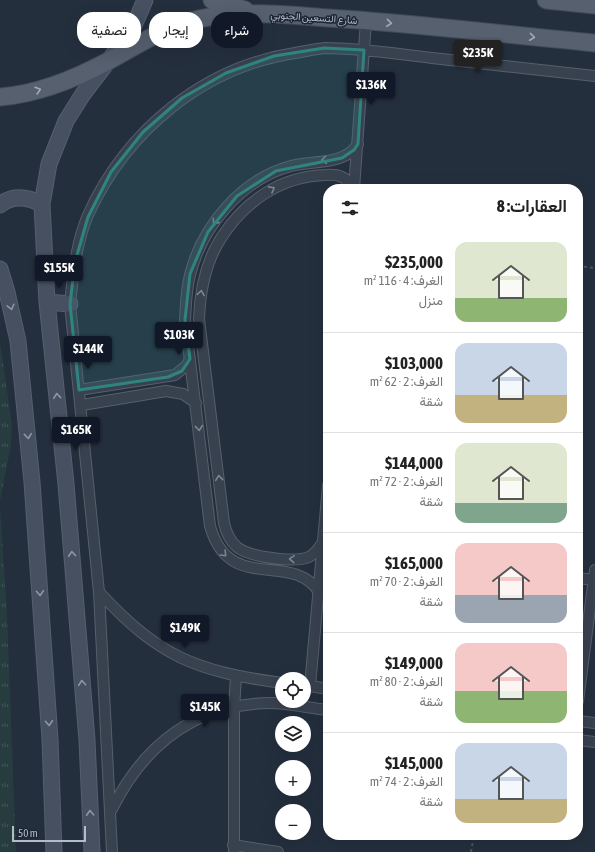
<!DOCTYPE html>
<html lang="ar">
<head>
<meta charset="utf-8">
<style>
  :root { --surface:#fff; --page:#f2f2f2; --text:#222; --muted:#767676; --line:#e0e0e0; --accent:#111827 }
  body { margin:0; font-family:"Asap Condensed",Vazirmatn,sans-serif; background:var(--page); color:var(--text); direction:rtl; height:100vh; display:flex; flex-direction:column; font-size:15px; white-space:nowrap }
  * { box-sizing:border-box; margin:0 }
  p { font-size:13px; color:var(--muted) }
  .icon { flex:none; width:22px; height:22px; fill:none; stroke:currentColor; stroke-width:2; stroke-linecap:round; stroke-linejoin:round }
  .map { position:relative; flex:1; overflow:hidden; direction:ltr }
  .sheet { position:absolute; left:323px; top:184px; width:260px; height:656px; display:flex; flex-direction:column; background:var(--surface); border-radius:16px; box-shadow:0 4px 16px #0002; direction:rtl }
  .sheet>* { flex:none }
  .banner { position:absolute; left:12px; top:12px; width:251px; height:36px; direction:rtl; display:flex; gap:8px }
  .fabs { position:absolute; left:275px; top:672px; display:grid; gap:8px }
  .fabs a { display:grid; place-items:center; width:36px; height:36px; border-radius:50%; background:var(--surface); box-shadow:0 4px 16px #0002; font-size:20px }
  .scale { position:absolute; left:12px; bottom:10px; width:74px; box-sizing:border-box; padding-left:4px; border:2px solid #b4bcc9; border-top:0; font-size:11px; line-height:14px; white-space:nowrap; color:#b4bcc9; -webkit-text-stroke:3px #1d2633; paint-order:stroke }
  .price { position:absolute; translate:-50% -34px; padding:0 9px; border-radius:4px; background:var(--accent); color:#fff; font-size:13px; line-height:26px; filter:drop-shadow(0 1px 2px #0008) }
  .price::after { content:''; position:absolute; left:50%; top:24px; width:12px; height:9px; margin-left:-6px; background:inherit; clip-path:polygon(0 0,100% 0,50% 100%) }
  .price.current { background:#222; color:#fff }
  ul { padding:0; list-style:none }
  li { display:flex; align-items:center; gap:12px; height:100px; padding:0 16px }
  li+li { border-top:1px solid var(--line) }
  li span { display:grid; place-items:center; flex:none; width:112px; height:80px; border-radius:12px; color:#555 }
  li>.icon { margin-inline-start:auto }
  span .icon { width:48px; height:48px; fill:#fffc; stroke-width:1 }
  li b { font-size:17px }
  h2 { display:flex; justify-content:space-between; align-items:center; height:48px; padding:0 16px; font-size:17px }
  .pill { padding:0 14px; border-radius:16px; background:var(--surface); box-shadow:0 4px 16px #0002; font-size:14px; line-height:36px }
  .pill.current { background:var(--accent); color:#fff }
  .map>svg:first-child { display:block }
  .grass { fill:url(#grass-tufts) }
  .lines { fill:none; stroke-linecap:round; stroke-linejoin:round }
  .street-casing { stroke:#565f6c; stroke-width:12 }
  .secondary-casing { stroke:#565f6c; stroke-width:17 }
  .primary-casing { stroke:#414a57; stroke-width:19 }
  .path { stroke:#44595c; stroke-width:2; stroke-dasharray:3 3; stroke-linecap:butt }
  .street { stroke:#38414e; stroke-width:10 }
  .secondary { stroke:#465061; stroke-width:15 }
  .primary { stroke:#56606e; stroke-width:17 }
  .oneway { stroke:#a1aab7 }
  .oneway2 { stroke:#7c8592 }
  .oneway3 { stroke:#8e96a5 }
  .marked { fill:#308480; fill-opacity:0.2; stroke:#308480; stroke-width:3; stroke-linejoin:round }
  .labels { text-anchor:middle; stroke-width:3; stroke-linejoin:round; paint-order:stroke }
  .street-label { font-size:10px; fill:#b4bcc9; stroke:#1d2633 }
</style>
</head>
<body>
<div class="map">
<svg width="595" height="852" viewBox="0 0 595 852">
  <defs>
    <pattern id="grass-tufts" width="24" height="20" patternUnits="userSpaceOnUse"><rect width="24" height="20" fill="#263c3f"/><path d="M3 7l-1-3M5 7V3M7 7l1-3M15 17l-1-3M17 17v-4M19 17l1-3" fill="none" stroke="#435659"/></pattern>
  </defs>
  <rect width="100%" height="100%" fill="#242f3e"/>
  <!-- grass -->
  <path class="grass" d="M0 342 12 426 11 444 0 501Z
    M0 508 7 614 16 852H0Z"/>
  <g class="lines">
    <!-- street casing -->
    <g class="street-casing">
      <path id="street" d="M354 189 366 21
        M79 390 175 375 187 365 190 359
        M82 405 166 391 183 394 196 403
        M328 542H323C319 548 315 554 309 557 294 563 249 557 237 547 230 541 226 532 224 523L199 319C200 291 205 263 221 238 245 201 281 176 326 175 338 174 347 176 352 189
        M578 578 594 580
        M99 592C159 657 195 671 282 683
        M319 592C292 550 229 595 210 526L185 320C186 305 186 290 190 275 202 226 242 179 291 166 313 160 344 166 358 144
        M304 685 328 689
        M310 686 328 485
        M578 701 595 570
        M578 721 595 723
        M578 740 595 742
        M112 809C144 745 195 704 270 703 289 703 309 708 328 710
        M233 845 278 852
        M112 852 99 592 70 304C73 275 76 243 88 215 126 131 203 67 295 53 305 51 315 49 325 48 361 48 397 54 432 58 486 64 541 70 595 76
        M234 852V708L236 677"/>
    </g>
    <!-- secondary casing -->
    <g class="secondary-casing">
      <path id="secondary" d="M0 205C13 194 28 197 42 204
        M0 269 7 292 18 341 32 482 50 739 54 852
        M47 302 70 304
        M92 852 87 740 66 484 47 302 42 204 49 164 66 121 83 94 132 30 145 0"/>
    </g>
    <!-- primary casing -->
    <g class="primary-casing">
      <path id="primary" d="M212 0 245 10
        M546 0 595 5
        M0 97C38 94 77 78 110 60 139 44 167 26 199 19 247 9 295 16 344 19 427 25 511 35 595 43"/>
    </g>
    <!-- path -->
    <path class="path" d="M578 266 595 268
      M471 852 474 835"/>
    <!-- street -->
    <use href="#street" class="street"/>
    <!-- secondary -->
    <use href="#secondary" class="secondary"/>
    <!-- primary -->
    <use href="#primary" class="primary"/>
  </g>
  <!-- one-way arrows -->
  <defs><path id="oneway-chevron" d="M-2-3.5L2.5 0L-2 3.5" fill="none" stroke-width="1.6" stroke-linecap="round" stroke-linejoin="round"/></defs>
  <g class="oneway">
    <use href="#oneway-chevron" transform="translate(389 23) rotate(6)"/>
    <use href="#oneway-chevron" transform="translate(532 37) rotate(6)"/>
    <use href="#oneway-chevron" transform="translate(38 90) rotate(-17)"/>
  </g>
  <g class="oneway2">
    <use href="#oneway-chevron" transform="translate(324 160) rotate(172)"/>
    <use href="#oneway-chevron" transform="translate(272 189) rotate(-29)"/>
    <use href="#oneway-chevron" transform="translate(215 222) rotate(125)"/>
    <use href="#oneway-chevron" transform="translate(201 293) rotate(-81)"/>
    <use href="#oneway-chevron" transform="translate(199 428) rotate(84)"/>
    <use href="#oneway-chevron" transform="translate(219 478) rotate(-96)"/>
    <use href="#oneway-chevron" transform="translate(224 554) rotate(45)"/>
    <use href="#oneway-chevron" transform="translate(292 559) rotate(-176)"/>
  </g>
  <g class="oneway3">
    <use href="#oneway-chevron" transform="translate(11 307) rotate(76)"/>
    <use href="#oneway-chevron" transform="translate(57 396) rotate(-96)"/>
    <use href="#oneway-chevron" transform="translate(28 436) rotate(84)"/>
    <use href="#oneway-chevron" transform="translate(72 554) rotate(-95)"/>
    <use href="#oneway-chevron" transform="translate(40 593) rotate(86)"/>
    <use href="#oneway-chevron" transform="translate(82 683) rotate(-95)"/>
    <use href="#oneway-chevron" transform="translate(49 723) rotate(86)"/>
    <use href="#oneway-chevron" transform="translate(90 813) rotate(-93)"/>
  </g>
  <!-- marked area -->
  <path class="marked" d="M324 48 364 50 358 144 354 150 342 158 276 171 237 196 208 232 190 274 185 320 190 359 182 371 168 377 79 390 70 304 75 262 88 217 111 172 143 132 182 98 226 73 274 56Z"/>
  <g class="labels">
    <!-- street labels -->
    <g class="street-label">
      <text transform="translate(314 17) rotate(4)" y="4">شارع التسعين الجنوبي</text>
    </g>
  </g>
</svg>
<div class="fabs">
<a><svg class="icon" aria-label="locate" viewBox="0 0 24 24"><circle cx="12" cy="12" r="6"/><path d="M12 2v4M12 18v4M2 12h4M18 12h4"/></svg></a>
<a><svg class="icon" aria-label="layers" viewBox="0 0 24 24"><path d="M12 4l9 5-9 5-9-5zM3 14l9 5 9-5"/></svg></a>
<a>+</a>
<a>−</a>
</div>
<div class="scale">50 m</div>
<b class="price current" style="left:478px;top:74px">$235K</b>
<b class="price" style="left:371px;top:106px">$136K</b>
<b class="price" style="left:59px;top:289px">$155K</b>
<b class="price" style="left:179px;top:356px">$103K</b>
<b class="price" style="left:88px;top:370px">$144K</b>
<b class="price" style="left:76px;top:451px">$165K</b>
<b class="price" style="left:185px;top:649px">$149K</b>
<b class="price" style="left:205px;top:728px">$145K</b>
<div class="banner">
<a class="pill current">شراء</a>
<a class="pill">إيجار</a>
<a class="pill">تصفية</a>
</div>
<section class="sheet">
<h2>العقارات: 8<svg class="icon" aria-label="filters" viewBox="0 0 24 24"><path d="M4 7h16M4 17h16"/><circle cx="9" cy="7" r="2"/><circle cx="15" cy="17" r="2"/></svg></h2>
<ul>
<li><span style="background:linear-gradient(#dfe7d0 70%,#8fb573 0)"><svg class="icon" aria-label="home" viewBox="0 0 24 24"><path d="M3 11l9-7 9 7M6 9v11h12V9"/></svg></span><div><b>$235,000</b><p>الغرف: 4 · 116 m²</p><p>منزل</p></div></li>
<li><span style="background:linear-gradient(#c9d6e8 65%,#c2b280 0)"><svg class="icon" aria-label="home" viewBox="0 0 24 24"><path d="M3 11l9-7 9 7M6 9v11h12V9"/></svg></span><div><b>$103,000</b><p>الغرف: 2 · 62 m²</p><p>شقة</p></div></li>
<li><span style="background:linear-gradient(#dfe7d0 75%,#7fa58c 0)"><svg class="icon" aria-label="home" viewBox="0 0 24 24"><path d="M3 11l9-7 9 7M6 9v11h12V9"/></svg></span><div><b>$144,000</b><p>الغرف: 2 · 72 m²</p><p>شقة</p></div></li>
<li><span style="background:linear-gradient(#f6c9c9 65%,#9aa5b1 0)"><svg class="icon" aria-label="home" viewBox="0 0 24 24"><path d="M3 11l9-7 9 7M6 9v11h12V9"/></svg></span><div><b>$165,000</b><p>الغرف: 2 · 70 m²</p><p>شقة</p></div></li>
<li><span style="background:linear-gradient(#f6c9c9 60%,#8fb573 0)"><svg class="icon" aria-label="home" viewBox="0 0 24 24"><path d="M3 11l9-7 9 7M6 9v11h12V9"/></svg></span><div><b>$149,000</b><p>الغرف: 2 · 80 m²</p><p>شقة</p></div></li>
<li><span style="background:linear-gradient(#c9d6e8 70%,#c2b280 0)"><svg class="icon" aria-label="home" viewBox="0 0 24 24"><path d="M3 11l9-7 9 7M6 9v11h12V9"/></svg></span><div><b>$145,000</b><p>الغرف: 2 · 74 m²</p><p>شقة</p></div></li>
</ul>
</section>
</div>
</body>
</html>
